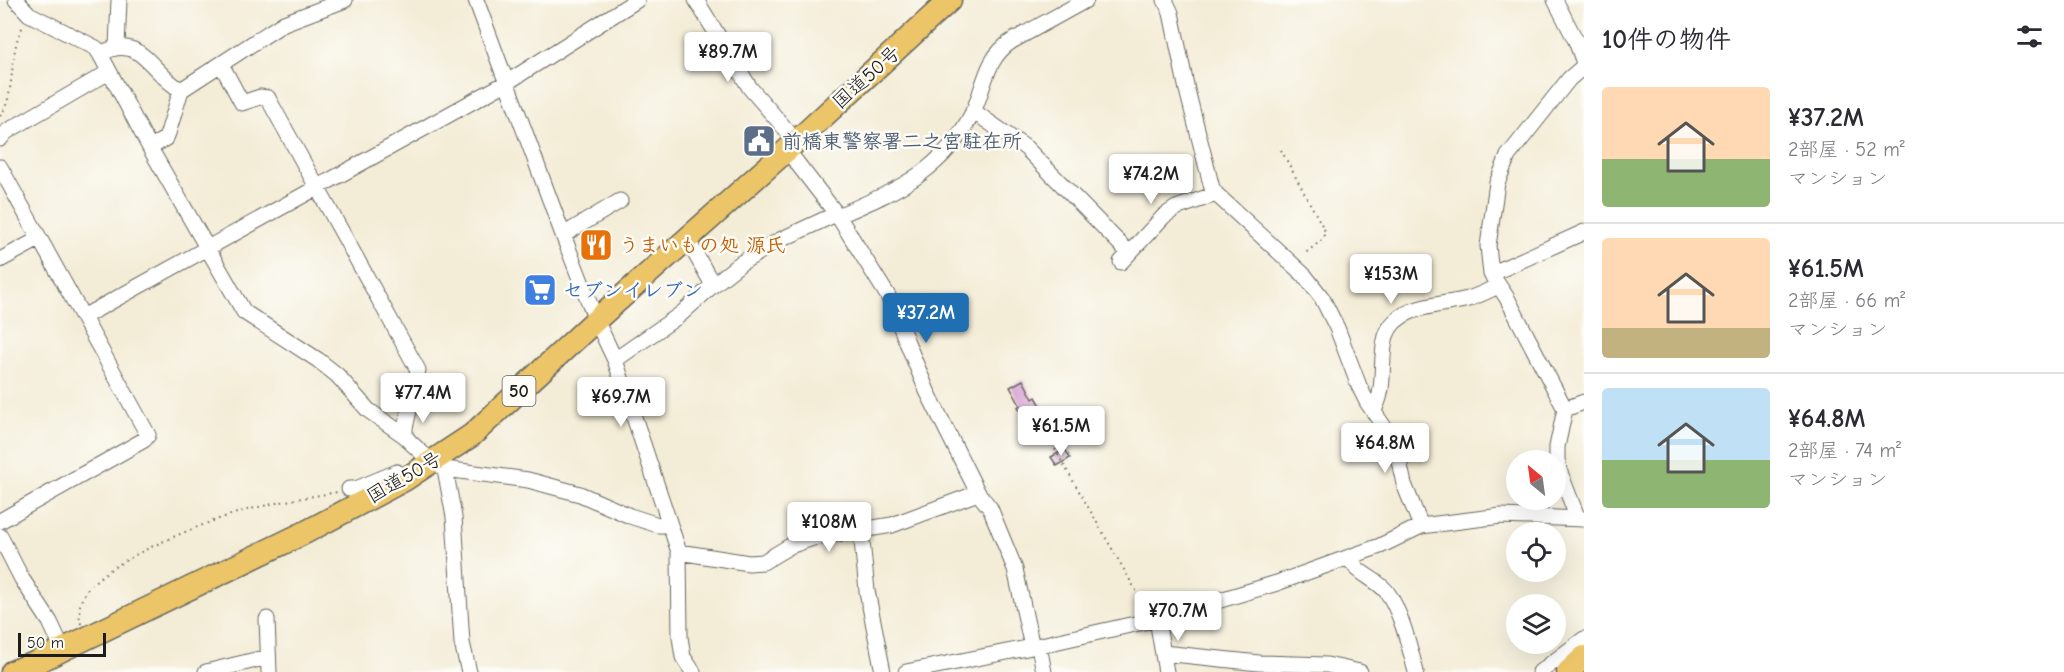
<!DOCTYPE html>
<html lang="ja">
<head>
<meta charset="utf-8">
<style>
  :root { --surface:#fff; --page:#f7f7f7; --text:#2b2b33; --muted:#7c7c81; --line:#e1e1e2; --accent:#1f6fb2 }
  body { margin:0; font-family:"Comic Neue","Klee One",sans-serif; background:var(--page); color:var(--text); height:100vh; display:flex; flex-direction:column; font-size:22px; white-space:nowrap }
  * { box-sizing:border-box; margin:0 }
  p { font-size:20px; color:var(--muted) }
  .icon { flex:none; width:33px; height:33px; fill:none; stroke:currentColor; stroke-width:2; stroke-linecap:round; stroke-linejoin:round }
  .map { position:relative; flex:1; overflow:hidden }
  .side { display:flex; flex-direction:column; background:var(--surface); width:480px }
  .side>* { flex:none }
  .needle { width:39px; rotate:331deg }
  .buttons { position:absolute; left:1506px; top:450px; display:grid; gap:12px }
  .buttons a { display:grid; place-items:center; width:60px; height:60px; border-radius:50%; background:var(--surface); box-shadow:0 6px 24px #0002; font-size:30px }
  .scale { position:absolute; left:18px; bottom:15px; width:88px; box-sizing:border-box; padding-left:6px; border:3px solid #1c1c1c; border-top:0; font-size:16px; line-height:21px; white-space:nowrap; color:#1c1c1c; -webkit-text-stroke:4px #fdfcf7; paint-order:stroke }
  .price { position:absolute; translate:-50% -51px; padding:0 14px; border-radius:6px; background:#fff; color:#222; font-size:20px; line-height:39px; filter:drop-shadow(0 2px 3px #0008) }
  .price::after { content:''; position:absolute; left:50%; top:36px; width:18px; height:14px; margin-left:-9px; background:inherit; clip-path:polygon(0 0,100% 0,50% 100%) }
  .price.active { background:var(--accent); color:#fff }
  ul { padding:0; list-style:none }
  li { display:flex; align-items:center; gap:18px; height:150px; padding:0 18px }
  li+li { border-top:2px solid var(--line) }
  li span { display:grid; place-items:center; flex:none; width:168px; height:120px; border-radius:6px; color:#555 }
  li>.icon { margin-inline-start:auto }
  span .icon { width:72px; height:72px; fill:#fffc; stroke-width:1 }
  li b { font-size:26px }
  h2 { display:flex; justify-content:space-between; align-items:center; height:72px; padding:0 18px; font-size:26px }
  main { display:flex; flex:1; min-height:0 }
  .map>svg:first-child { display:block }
  .building { fill:#d295d0 }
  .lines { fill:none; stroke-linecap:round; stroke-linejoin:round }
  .minor-casing { stroke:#67655d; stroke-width:17 }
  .highway-casing { stroke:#67655d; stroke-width:25 }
  .path { stroke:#67655d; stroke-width:2; stroke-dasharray:1.5 4.5; stroke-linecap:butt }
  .minor { stroke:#fff; stroke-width:15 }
  .highway { stroke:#ecc569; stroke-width:22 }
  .labels { text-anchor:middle; stroke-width:5; stroke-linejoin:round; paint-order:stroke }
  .shield { fill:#fdfcf7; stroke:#605f5e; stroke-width:1.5 }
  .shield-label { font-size:18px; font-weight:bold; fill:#1c1c1c }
  .street-label { font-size:20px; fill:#1c1c1c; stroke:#fdfcf7 }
  .service-label { font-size:20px; font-weight:bold; fill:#4e5e75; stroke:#fdfcf7; text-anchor:start }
  .food-label { font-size:20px; font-weight:bold; fill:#c56008; stroke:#fdfcf7; text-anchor:start }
  .shop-label { font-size:20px; font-weight:bold; fill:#366cbe; stroke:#fdfcf7; text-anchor:start }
</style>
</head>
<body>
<main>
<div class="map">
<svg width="1584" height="672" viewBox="0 0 1584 672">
  <rect width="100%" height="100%" fill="#fdfcf7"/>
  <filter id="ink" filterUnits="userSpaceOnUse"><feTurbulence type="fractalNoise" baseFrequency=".0167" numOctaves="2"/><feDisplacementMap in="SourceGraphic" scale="12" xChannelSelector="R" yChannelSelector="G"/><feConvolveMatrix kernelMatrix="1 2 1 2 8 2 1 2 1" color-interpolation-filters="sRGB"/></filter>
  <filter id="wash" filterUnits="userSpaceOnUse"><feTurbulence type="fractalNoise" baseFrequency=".008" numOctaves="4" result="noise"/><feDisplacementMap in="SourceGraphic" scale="24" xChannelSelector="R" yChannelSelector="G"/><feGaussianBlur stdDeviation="1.35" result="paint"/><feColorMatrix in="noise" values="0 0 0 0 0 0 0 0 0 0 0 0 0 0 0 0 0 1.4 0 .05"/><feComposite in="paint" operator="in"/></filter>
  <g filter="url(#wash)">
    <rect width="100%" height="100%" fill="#f3ecd6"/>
    <g id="blocks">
      <!-- building -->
      <path class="building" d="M1023 380 1033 399 1036 397 1043 409 1039 412 1041 416 1031 422 1029 418 1025 420 1018 407 1020 405 1010 387Z
        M1065 449 1070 458 1057 466 1051 457Z"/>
    </g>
  </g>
  <g filter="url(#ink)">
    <use href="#blocks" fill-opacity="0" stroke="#67655d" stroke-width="1.5"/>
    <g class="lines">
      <!-- minor casing -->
      <g class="minor-casing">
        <path id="minor" d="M16 0 29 14 96 48 100 54 150 148 244 312 318 360 337 375 368 410 405 436
          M476 0 563 235 596 320 615 360 679 552 680 637 683 657 693 672
          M696 0 750 88 796 141
          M1165 0 1171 13 1187 90 1212 188 1216 194 1305 276 1322 298 1337 328 1359 386 1367 402 1395 443 1404 484 1421 526
          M1555 0 1576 41 1584 63
          M117 46 119 0
          M100 54C141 31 151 74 181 90L168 133 166 138 150 148
          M221 64 242 103 260 97 268 98 270 102 418 370 405 428V436L410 442 423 454 445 469 528 480 580 494 630 516 658 525H670
          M181 90 284 23 345 0
          M973 111 1026 148 1129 253
          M0 139 6 132 109 72
          M787 150 838 216 888 296 927 391 978 493 990 508 1015 569 1032 647
          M0 167 148 435 144 440 0 521
          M838 216C895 191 943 172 973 112 985 87 985 58 1012 41L1086 0
          M563 235 620 201
          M687 239 713 285
          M0 260 39 239
          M1121 262 1164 216 1176 208 1216 194
          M1491 274 1584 232
          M83 317 506 83 637 0
          M615 360 681 314 713 285 741 263 780 240 836 214
          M1565 409 1584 402
          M1374 410C1387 387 1379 361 1386 336 1396 304 1442 306 1468 299 1478 296 1488 291 1498 286
          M445 469 454 517 462 643 469 672
          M349 489H356L397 472 404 480
          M1576 518V514L1559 470 1557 459V447L1565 409 1507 298 1491 274 1488 246 1497 183 1508 156 1569 79 1584 66
          M861 531 867 591 883 672
          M0 536 22 579 50 622 63 650
          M679 552 749 563 763 562 790 546 813 538 892 525 978 493
          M1349 557C1356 574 1376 578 1387 592 1401 611 1410 649 1416 672
          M267 619 269 672
          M1157 619 1166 672
          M1039 646 1044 672
          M1163 653 1259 663 1327 665 1360 672
          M206 672 268 657
          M906 672 1032 647 1157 619 1277 583 1380 546 1421 526 1501 516 1584 519
          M1540 672 1584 639"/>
      </g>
      <!-- highway casing -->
      <g class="highway-casing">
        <path id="highway" d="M12 672 35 663 306 532 404 480 472 435 596 320 787 150 950 0
          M1568 672 1584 657"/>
      </g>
      <!-- path -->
      <path class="path" d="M0 116C17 95 7 51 24 25
        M1281 150 1325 231 1323 239 1303 255
        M1037 418 1146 608
        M81 624C78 612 79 603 85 593 104 561 210 520 247 510 277 502 307 497 338 492"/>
      <!-- minor -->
      <use href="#minor" class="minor"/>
      <!-- highway -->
      <use href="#highway" class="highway"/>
    </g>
  </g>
  <!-- icons -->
  <defs>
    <g id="civic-square" transform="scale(1.725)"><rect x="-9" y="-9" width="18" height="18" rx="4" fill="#5c6f8a" stroke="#fdfcf7"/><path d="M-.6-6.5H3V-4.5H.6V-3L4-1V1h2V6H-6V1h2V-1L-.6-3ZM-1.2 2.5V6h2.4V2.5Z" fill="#fff"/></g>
    <g id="restaurant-square" transform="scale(1.725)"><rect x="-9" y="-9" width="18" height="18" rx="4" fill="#e8710a" stroke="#fdfcf7"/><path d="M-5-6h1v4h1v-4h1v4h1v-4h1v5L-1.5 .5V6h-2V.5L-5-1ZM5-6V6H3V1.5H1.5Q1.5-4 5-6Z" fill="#fff"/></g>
    <g id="supermarket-square" transform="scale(1.725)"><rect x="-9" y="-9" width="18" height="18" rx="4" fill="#3f7fe0" stroke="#fdfcf7"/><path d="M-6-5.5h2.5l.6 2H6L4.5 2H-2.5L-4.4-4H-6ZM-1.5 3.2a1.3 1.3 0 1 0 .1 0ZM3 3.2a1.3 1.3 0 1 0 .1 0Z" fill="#fff"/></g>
  </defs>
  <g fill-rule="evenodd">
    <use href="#civic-square" x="759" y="141"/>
    <use href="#restaurant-square" x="596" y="245"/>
    <use href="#supermarket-square" x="540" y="290"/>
  </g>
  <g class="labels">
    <!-- shield labels -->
    <rect class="shield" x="502.5" y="376" width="33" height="30" rx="4.5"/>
    <g class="shield-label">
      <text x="519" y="397">50</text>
    </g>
    <!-- street labels -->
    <g class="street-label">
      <text transform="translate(866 77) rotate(-42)" y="7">国道50号</text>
      <text transform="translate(404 477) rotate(-30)" y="7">国道50号</text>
    </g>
    <!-- service labels -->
    <g class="service-label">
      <text x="782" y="148">前橋東警察署二之宮駐在所</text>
    </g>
    <!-- food labels -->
    <g class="food-label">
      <text x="619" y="252">うまいもの処 源氏</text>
    </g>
    <!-- shop labels -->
    <g class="shop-label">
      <text x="563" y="297">セブンイレブン</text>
    </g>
  </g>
</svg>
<div class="buttons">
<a><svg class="needle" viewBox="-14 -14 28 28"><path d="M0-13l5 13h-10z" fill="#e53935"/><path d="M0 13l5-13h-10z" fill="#7c7c81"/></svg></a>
<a><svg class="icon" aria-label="locate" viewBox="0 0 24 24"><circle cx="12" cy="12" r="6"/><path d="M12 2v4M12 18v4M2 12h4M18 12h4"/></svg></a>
<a><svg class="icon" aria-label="layers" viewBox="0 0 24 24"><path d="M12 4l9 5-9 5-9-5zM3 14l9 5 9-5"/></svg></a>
</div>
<div class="scale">50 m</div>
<b class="price" style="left:728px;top:83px">¥89.7M</b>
<b class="price" style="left:1151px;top:205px">¥74.2M</b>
<b class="price" style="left:1391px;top:305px">¥153M</b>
<b class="price active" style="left:926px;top:344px">¥37.2M</b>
<b class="price" style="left:423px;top:424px">¥77.4M</b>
<b class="price" style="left:621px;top:428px">¥69.7M</b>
<b class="price" style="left:1061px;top:457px">¥61.5M</b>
<b class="price" style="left:1385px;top:474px">¥64.8M</b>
<b class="price" style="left:829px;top:553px">¥108M</b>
<b class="price" style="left:1178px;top:642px">¥70.7M</b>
</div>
<section class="side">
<h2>10件の物件<svg class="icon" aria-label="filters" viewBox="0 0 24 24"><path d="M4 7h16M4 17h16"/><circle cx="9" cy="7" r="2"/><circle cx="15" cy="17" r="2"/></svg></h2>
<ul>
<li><span style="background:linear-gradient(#ffd9b3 60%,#8fb573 0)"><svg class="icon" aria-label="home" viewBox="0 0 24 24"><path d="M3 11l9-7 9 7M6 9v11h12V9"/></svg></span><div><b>¥37.2M</b><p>2部屋 · 52 m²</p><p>マンション</p></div></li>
<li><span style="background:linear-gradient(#ffd9b3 75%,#c2b280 0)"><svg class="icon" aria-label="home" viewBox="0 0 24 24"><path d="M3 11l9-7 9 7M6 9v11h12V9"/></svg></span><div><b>¥61.5M</b><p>2部屋 · 66 m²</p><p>マンション</p></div></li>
<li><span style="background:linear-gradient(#bfe0f5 60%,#8fb573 0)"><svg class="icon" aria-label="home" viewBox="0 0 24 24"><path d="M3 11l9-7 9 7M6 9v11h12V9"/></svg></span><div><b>¥64.8M</b><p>2部屋 · 74 m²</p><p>マンション</p></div></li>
</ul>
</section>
</main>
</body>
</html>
